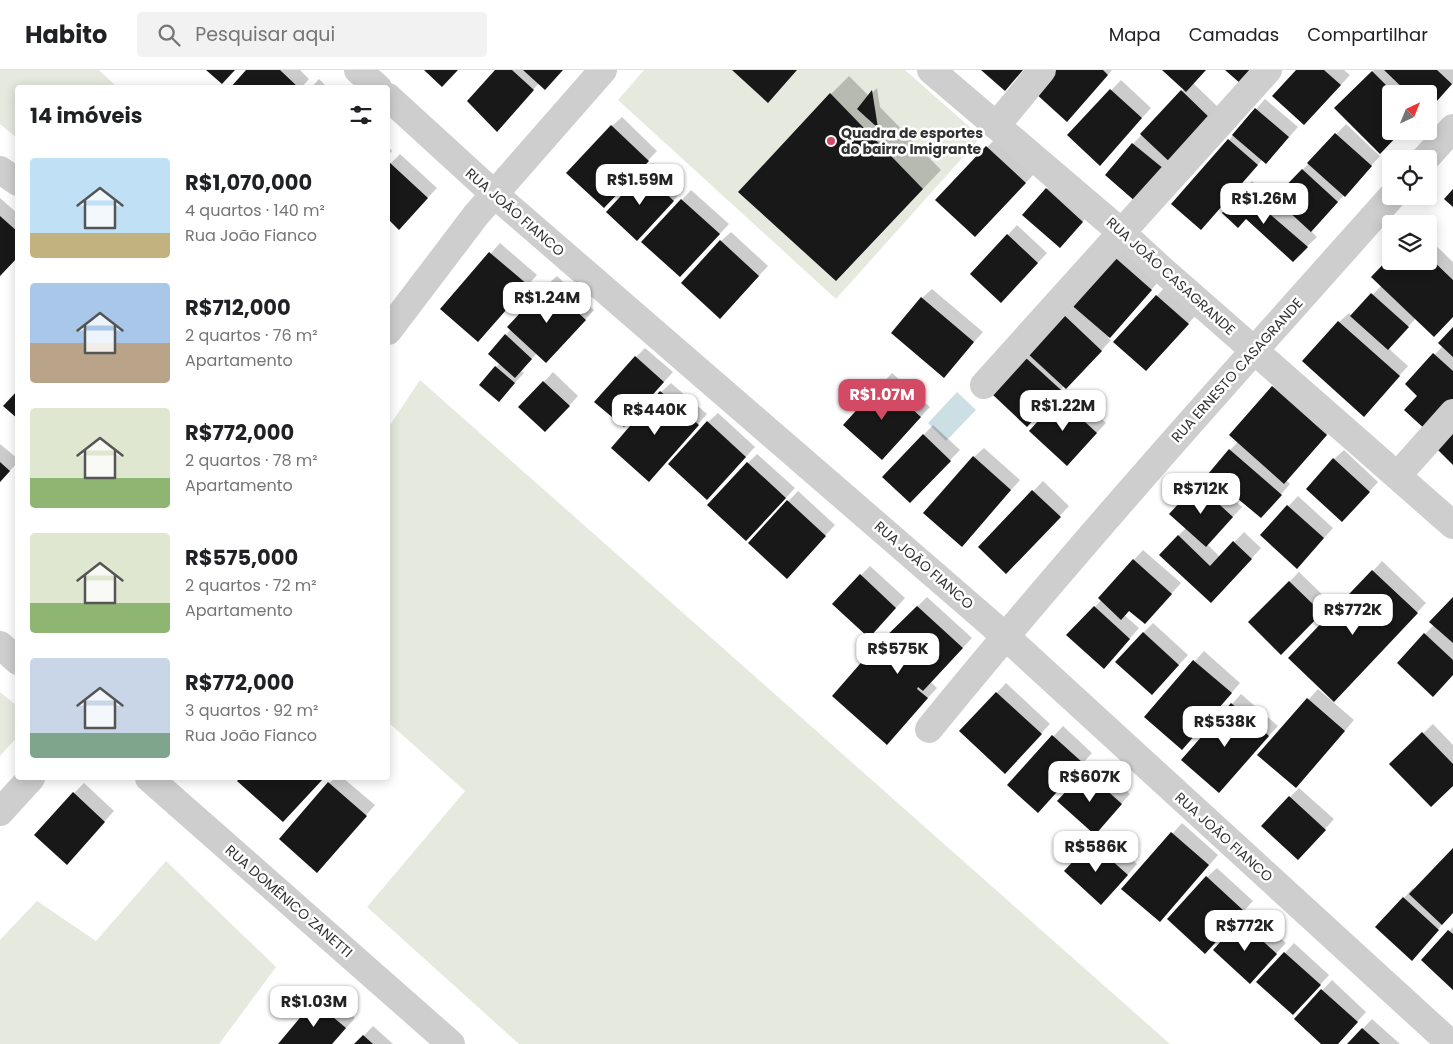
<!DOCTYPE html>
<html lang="pt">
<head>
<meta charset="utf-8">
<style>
  :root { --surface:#fff; --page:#f2f2f2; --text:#202124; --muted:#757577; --line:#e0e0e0; --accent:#d24a64 }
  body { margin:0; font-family:Poppins,sans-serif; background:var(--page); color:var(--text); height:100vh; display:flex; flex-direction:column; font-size:19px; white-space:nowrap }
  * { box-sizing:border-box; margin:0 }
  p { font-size:16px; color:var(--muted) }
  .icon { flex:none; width:28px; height:28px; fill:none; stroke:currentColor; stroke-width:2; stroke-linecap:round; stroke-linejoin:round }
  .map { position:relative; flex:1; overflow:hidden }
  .drawer { position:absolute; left:15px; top:15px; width:375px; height:695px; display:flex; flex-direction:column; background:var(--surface); border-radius:5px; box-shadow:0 2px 12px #0003 }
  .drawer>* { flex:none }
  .needle { width:32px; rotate:43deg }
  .fabs { position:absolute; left:1382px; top:15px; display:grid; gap:10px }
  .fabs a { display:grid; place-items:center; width:55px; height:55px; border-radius:5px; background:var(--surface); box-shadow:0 2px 12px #0003; font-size:25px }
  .price { position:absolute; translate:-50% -42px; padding:0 11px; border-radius:10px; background:#fff; color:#222; font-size:16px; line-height:32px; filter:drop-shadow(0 1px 2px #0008) }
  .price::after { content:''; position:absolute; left:50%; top:30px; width:15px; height:11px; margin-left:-8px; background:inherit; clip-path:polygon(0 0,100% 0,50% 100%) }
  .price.current { background:var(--accent); color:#fff }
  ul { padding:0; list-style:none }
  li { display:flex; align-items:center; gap:15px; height:125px; padding:0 15px }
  li span { display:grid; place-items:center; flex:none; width:140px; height:100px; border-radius:5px; color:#555 }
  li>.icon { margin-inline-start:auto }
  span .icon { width:60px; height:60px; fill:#fffc; stroke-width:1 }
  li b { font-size:21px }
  h2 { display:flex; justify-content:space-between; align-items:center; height:60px; padding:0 15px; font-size:21px }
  header { display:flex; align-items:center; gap:30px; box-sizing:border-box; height:70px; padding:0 25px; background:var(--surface); border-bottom:1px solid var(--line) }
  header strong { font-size:24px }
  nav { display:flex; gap:28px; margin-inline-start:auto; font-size:18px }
  .search { width:350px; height:45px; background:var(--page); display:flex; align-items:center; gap:12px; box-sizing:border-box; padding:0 18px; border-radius:5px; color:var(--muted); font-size:19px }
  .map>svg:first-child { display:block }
  .green { fill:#e5e9de }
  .water { fill:#cbdfe5 }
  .shadow { fill:#0003 }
  .building { fill:#181818 }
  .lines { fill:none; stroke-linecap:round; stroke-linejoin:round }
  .street { stroke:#cecece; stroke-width:28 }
  .poi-dot { fill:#d24a64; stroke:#fff; stroke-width:2 }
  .labels { text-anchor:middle; stroke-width:5; stroke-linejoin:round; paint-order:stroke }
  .poi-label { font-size:14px; font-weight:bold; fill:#313131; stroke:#fff; text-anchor:start }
  .street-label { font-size:14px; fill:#313131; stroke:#fff }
</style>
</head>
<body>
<header>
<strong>Habito</strong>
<div class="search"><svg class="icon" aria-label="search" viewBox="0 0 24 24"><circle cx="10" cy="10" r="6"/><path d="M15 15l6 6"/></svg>Pesquisar aqui</div>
<nav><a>Mapa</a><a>Camadas</a><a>Compartilhar</a></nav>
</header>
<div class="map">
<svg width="1453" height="974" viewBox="0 0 1453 974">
  <rect width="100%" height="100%" fill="#fff"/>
  <!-- green -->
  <path class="green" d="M0 0H99L117 17 18 18 17 68 0 54Z
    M644 0H905L981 67 836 229 618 30Z
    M420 310 1170 974H519L367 837 465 721 388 652V358Z
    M0 622 17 636 18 666 0 686Z
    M166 791 276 897 219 974H0V870L37 831 96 871Z"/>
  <!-- water -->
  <path class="water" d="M957 322 976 340 946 371 928 353Z"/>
  <!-- shadow -->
  <path class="shadow" d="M248 0H300L309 9 301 18H232Z
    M497 0H562L539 13 507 50Z
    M1055 0H1112L1076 41Z
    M1163 0H1205L1193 13 1221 40 1146 121 1133 74 1184 19Z
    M1298 0H1344L1350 5 1314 44Z
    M1374 0H1453V13L1429 38V24H1391V61L1380 82 1336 38Z
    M849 6 869 26 877 18 880 37 941 100 855 190 831 24Z
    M319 9 328 18H311Z
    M1121 10 1151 38 1109 84 1069 65Z
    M1265 29 1298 57 1275 83 1262 90 1201 159 1173 134Z
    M622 47 657 81 613 127 612 56Z
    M1346 54 1380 86 1311 161 1317 167 1293 190 1246 148 1223 143 1252 111 1274 130Z
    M997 67 1035 103 985 156 937 129Z
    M388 76 392 81 388 86Z
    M400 84 437 118 399 158 388 147V96Z
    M653 93 683 120 647 160 644 103Z
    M1056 109 1092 141 1069 167 1047 119Z
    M691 120 729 154 690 196 643 172Z
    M0 128 18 144V186L0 206Z
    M1017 155 1047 183 1011 222 1008 165Z
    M731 162 768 196 729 238 721 171Z
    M1429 169 1453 192V246L1416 248 1388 278 1408 296 1373 335 1339 252 1349 243 1352 246 1382 215 1373 207 1391 188V191H1429Z
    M500 173 537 205 478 271 442 239Z
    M1121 175 1160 210 1108 268 1111 270 1076 308 1064 316 1037 345 994 324 1074 236Z
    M557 206 594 240 556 282 537 283 521 301 524 303 499 330 496 297 500 293 506 265 547 215Z
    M1166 216 1197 244 1155 290 1157 226Z
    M932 219 983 262 944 306 922 228Z
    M1453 259V332L1419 326 1406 314 1443 276Z
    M645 278 673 302 633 346 636 287Z
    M553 302 578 326 555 351 544 312Z
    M892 303 930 337 891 379 844 355Z
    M1282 308 1336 355 1286 410 1290 414 1270 437 1230 380 1238 372 1273 317Z
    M671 313 707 344 658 400 661 322Z
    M1070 320 1106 353 1076 385 1031 361Z
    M718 343 755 377 716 419 708 352Z
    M933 355 960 380 910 431 884 407Z
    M0 374 18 389V392L0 412Z
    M984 378 1020 410 971 465 974 387Z
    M1344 380 1378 412 1352 441 1334 389Z
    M757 384 795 418 756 460 748 393Z
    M1207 405 1242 437 1207 474 1220 487 1244 462 1261 478 1221 522 1178 466 1186 458 1197 415Z
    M1043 411 1069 436 1016 493 980 477Z
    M798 421 835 455 796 497 750 473Z
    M1298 426 1333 458 1307 487 1262 465Z
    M1143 480 1181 513 1154 543 1129 540 1124 545 1139 558 1113 588 1095 537 1101 530 1099 528Z
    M1382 491 1426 533 1343 620 1373 501Z
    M870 496 905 528 879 556 861 505Z
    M1299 502 1331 533 1281 583 1250 552Z
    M927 527 972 568 931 612 937 618 896 663 874 580Z
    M1453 528V604L1425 564 1434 555Z
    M1153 553 1188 585 1161 614 1143 563Z
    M1204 581 1240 613 1192 669 1145 647Z
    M1006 613 1050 654 1014 692 961 661Z
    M1318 619 1354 650 1305 707 1259 685Z
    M1241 624 1278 656 1219 721 1232 634Z
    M1433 654 1453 675V714L1391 694Z
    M1063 656 1092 683 1048 731 1009 715Z
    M1096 693 1130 724 1104 753 1086 702Z
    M242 708H323L293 741 239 710Z
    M335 708H343L375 735 326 791 329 713Z
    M84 713 114 741 76 783 74 723Z
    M1299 718 1334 749 1308 778 1290 727Z
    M1182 753 1218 785 1169 841 1123 819Z
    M1102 763 1137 794 1111 824 1066 801Z
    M1453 780V842L1421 879 1404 828 1413 818 1415 820Z
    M1217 798 1253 831 1214 873 1207 807Z
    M1251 842 1286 873 1259 902 1241 851Z
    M1453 857V918L1422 890Z
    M1294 873 1329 905 1303 934 1285 883Z
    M1332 910 1366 942 1337 974H1323L1295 949Z
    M325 923 355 948 332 974H279Z
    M1372 949 1400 974H1348Z
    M373 956 393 974H356Z"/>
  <!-- building -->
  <path class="building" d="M206 0H235L222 14Z
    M246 0H280L299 18H230Z
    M424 0H458L442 17Z
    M495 0H512L534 20 497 62 467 31Z
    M523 0H563L545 20Z
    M732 0H797L768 33Z
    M981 0H1023L1005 21Z
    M1054 0H1103L1108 5 1067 52 1034 22Z
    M1162 0H1206L1186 22Z
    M1225 0H1254L1241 14Z
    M1296 0H1324L1341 15 1304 55 1272 26Z
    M1384 0H1437L1452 14 1429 40V24H1409Z
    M1372 1 1395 24H1391V61H1402L1380 84 1334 38Z
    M1110 19 1142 48 1100 96 1067 65Z
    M872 20 878 58 857 39Z
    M1181 20 1213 51 1173 95 1140 64Z
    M830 23 923 119 836 211 738 122Z
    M1255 38 1289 67 1266 94 1232 65Z
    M611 55 649 91 604 138 566 103Z
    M1335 63 1372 96 1345 127 1307 93Z
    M1228 69 1258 95 1201 160 1171 134Z
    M1132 73 1164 99 1136 132 1105 105Z
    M986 76 1026 113 975 167 935 130Z
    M389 92 428 128 399 160 388 149V95Z
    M1302 99 1338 132 1311 162 1274 128Z
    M643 102 674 131 637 171 606 142Z
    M1046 118 1083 152 1060 178 1022 145Z
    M1453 119V137L1444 129Z
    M1242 120 1308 177 1293 192 1246 149 1238 158 1222 143Z
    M681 129 720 164 680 207 641 172Z
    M0 146 18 162V187L0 206Z
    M1007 164 1038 193 1001 233 970 204Z
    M720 170 759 206 720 249 681 213Z
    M489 182 528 215 478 272 440 239Z
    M1111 184 1152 220 1110 268 1068 232Z
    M1391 186V191H1429V187L1453 210V247L1434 267 1371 207Z
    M547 214 586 250 546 293 507 257Z
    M1371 223 1409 257 1388 280 1350 246Z
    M1156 225 1189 254 1146 301 1113 272Z
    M921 227 974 272 944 308 891 263Z
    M1064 245 1102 281 1066 319 1027 283Z
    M1338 251 1400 306 1364 347 1302 291Z
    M1453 257V287L1438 273Z
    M505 264 532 289 515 308 488 284Z
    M1433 283 1453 301V333L1427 361 1404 340 1417 326 1405 314Z
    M635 286 664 312 624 357 594 332Z
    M1026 288 1061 320 1027 357 992 324Z
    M495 296 515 313 499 332 479 315Z
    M543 311 570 336 545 362 518 337Z
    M882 312 921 347 882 390 843 355Z
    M1272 316 1327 365 1284 414 1229 365Z
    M18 320V349L3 336Z
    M660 321 699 355 649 412 611 378Z
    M1059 328 1097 363 1067 396 1029 361Z
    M707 351 746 387 707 430 668 394Z
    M1453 360V395L1436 378Z
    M923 364 951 391 910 433 882 407Z
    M1229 379 1282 425 1261 448 1208 404Z
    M973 386 1011 420 962 477 923 443Z
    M1333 388 1370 422 1342 452 1306 419Z
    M0 392 10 401 0 412Z
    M747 392 786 428 746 471 707 435Z
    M1197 414 1233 447 1206 477 1169 444Z
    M1032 420 1061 447 1006 504 978 477Z
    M787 430 826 466 787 509 748 473Z
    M1287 435 1324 468 1297 499 1260 465Z
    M1178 465 1210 496 1233 471 1252 489 1211 533 1159 485Z
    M1133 489 1172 524 1145 554 1129 541 1121 550 1098 528Z
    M1372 500 1418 543 1334 632 1288 588Z
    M860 504 896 538 869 568 832 534Z
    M1289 511 1322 543 1281 585 1248 552Z
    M1453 527V573L1429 552Z
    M917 536 963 578 923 621 918 617 917 619 928 628 887 675 832 626 873 579Z
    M1094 536 1130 569 1104 599 1066 565Z
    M1143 562 1179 595 1152 625 1115 592Z
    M1424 563 1453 590V605L1433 627 1397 593Z
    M1193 590 1232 623 1182 680 1144 647Z
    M996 622 1042 664 1005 704 959 661Z
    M1307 628 1345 661 1296 718 1257 685Z
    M1231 633 1269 666 1219 723 1181 690Z
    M1422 662 1453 694V716L1431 737 1389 694Z
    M1052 665 1083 693 1038 743 1007 715Z
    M1085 701 1122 734 1095 765 1057 731Z
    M240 708H322L323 709 283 752 237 711Z
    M328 712 367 746 317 803 279 769Z
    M73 722 105 752 67 795 34 765Z
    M1289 726 1326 760 1298 790 1261 756Z
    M1171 762 1209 795 1160 852 1121 819Z
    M1091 772 1128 805 1101 835 1064 801Z
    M1453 778V843L1442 855 1409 824Z
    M1206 806 1244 841 1205 884 1167 849Z
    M1403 827 1439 860 1412 891 1375 857Z
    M1240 850 1277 884 1250 914 1213 880Z
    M1448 860 1453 864V920L1421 890Z
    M1284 882 1321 915 1293 945 1256 912Z
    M1321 919 1358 952 1338 974H1321L1294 949Z
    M314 931 346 958 332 974H278Z
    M1362 958 1380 974H1347Z
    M363 965 373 974H354Z"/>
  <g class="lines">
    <!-- street -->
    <path class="street" d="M358 0 378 18
      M931 0 1121 162 1159 197 1453 455
      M388 27 493 123 1005 566 1451 974
      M996 56 1042 0
      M1425 89 1453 58
      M0 100 18 112
      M388 261 476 145 603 0
      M984 315 1268 0
      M1397 406 1453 343
      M0 575 18 591
      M929 659C1078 476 1235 302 1392 126
      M149 708 451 974
      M0 742 31 708"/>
  </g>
  <!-- markers -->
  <circle class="poi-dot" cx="831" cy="71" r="5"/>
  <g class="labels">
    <!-- poi labels -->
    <g class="poi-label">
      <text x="841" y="68">Quadra de esportes<tspan x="841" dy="16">do bairro Imigrante</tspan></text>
    </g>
    <!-- street labels -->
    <g class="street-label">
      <text transform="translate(515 142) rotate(41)" y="5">RUA JOÃO FIANCO</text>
      <text transform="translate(1171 206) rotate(42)" y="5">RUA JOÃO CASAGRANDE</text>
      <text transform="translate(1237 300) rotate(-48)" y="5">RUA ERNESTO CASAGRANDE</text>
      <text transform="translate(924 495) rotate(41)" y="5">RUA JOÃO FIANCO</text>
      <text transform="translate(1224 767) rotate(42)" y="5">RUA JOÃO FIANCO</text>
      <text transform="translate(289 831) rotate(41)" y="5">RUA DOMÊNICO ZANETTI</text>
    </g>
  </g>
</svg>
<div class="fabs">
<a><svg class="needle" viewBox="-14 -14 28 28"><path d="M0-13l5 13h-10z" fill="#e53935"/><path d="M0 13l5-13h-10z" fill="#757577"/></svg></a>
<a><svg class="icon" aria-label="locate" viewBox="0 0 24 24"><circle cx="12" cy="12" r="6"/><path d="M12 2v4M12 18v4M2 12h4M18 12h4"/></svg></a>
<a><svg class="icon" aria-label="layers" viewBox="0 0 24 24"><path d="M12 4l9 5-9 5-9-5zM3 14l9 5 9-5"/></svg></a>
</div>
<b class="price" style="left:640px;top:136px">R$1.59M</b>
<b class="price" style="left:1264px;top:155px">R$1.26M</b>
<b class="price" style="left:547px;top:254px">R$1.24M</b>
<b class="price current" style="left:882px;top:351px">R$1.07M</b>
<b class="price" style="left:1063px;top:362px">R$1.22M</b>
<b class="price" style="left:655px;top:366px">R$440K</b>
<b class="price" style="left:1201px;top:445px">R$712K</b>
<b class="price" style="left:1353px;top:566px">R$772K</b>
<b class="price" style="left:898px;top:605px">R$575K</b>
<b class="price" style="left:1225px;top:678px">R$538K</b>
<b class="price" style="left:1090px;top:733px">R$607K</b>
<b class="price" style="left:1096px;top:803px">R$586K</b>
<b class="price" style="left:1245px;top:882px">R$772K</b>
<b class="price" style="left:314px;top:958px">R$1.03M</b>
<section class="drawer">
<h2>14 imóveis<svg class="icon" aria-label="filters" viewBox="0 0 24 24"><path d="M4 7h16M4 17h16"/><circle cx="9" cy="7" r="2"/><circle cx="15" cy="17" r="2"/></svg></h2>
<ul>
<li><span style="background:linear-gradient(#bfe0f5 75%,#c2b280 0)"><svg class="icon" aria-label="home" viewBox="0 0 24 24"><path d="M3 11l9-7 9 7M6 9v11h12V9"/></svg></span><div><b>R$1,070,000</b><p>4 quartos · 140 m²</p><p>Rua João Fianco</p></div></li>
<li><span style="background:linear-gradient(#a9c7e8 60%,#b9a48a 0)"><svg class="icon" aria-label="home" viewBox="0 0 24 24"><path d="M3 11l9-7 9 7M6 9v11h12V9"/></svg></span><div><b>R$712,000</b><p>2 quartos · 76 m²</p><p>Apartamento</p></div></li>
<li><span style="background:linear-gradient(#dfe7d0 70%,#8fb573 0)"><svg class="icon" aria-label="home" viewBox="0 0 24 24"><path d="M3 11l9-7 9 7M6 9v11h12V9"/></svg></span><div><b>R$772,000</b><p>2 quartos · 78 m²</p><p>Apartamento</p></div></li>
<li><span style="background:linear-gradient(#dfe7d0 70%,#8fb573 0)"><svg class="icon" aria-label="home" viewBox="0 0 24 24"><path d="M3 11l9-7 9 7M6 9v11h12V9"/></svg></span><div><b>R$575,000</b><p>2 quartos · 72 m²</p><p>Apartamento</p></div></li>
<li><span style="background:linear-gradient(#c9d6e8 75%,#7fa58c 0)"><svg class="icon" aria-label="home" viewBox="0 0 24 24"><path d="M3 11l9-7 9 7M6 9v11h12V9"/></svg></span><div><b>R$772,000</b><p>3 quartos · 92 m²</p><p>Rua João Fianco</p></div></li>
</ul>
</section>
</div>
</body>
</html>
